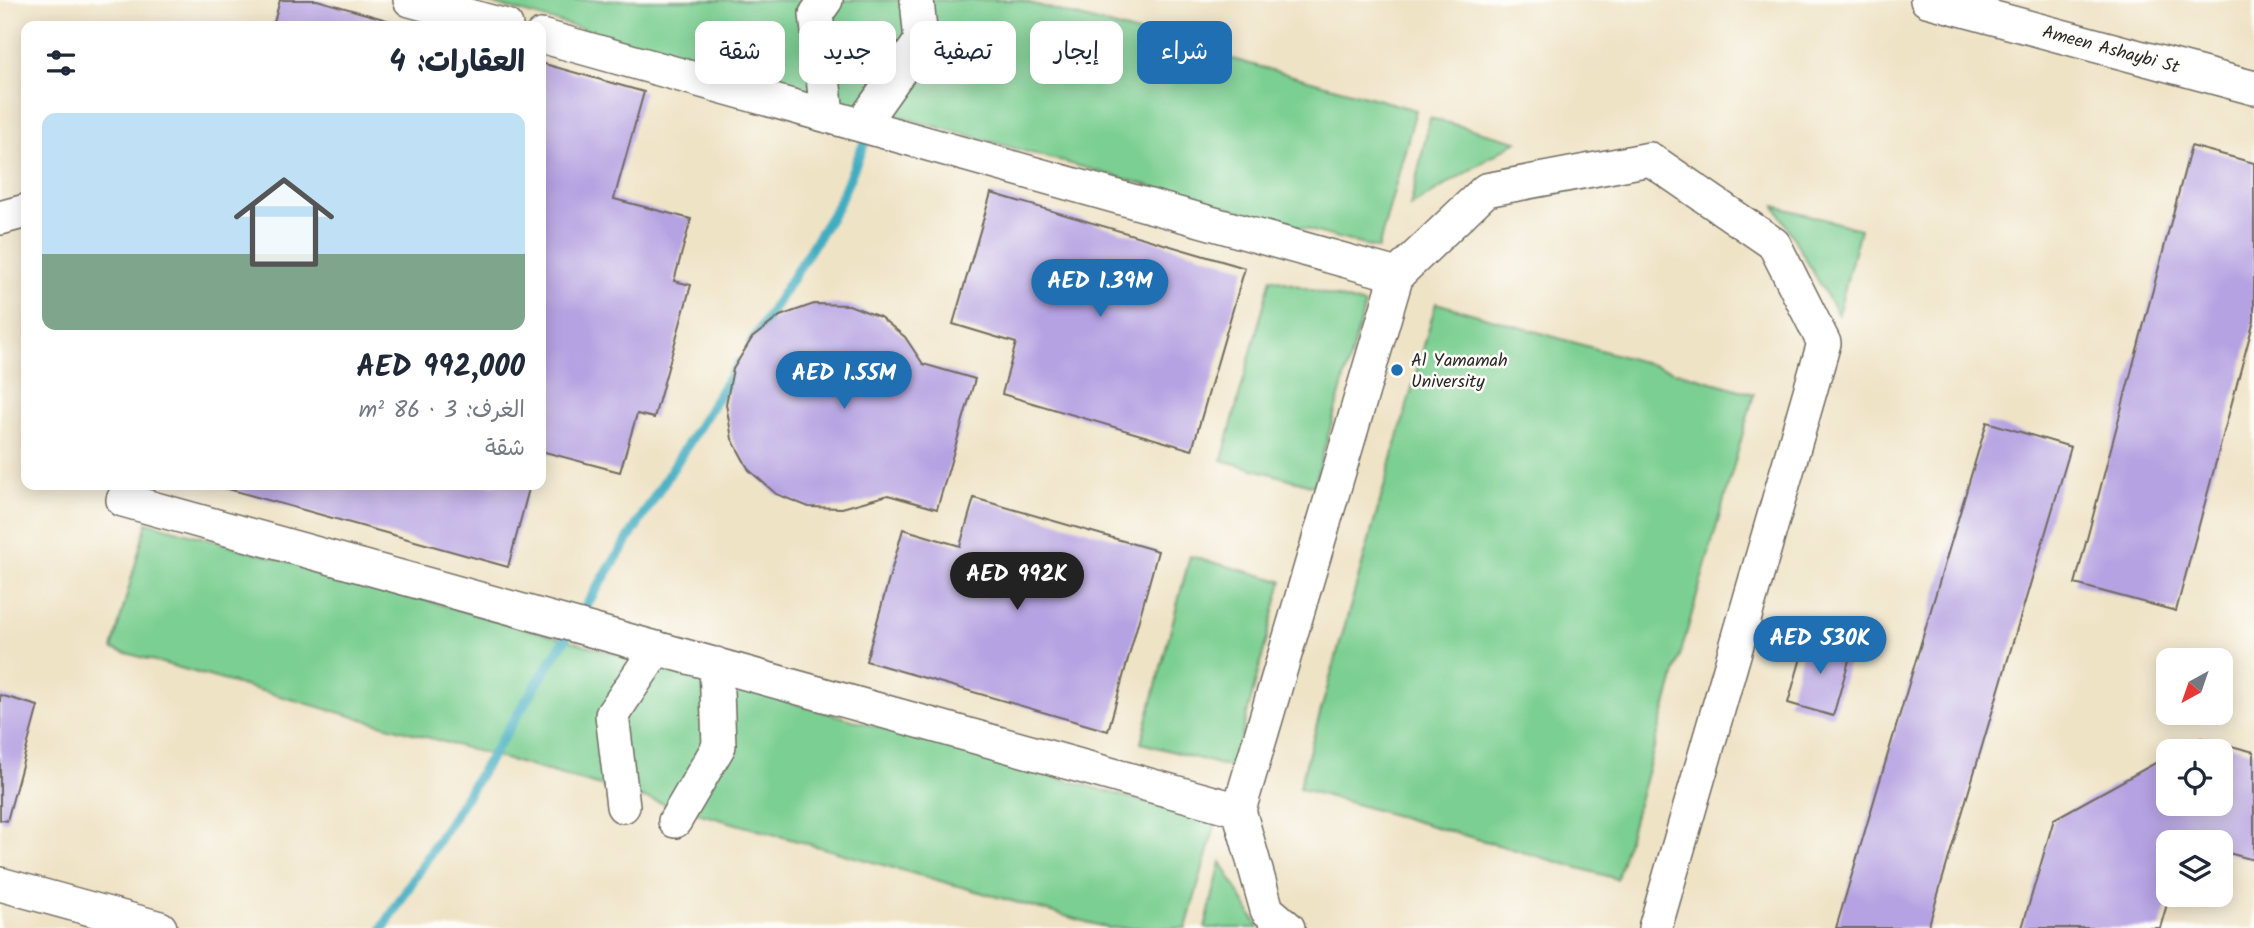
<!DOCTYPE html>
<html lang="ar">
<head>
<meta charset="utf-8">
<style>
  :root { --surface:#fff; --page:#f6f6f7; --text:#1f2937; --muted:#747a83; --accent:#1f6fb2 }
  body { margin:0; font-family:Kalam,"Playpen Sans Arabic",sans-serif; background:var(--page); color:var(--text); direction:rtl; height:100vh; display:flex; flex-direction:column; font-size:26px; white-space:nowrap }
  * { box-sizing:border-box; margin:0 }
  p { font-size:23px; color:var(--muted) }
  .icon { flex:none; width:38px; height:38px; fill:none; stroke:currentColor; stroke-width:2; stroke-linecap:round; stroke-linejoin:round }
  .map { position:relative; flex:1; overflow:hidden; direction:ltr }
  .sheet { position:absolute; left:21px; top:21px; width:525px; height:469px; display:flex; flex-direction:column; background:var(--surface); border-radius:14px; box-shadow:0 4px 18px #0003; direction:rtl }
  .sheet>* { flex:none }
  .hud { position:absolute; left:567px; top:21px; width:665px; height:63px; direction:rtl; display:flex; gap:14px }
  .needle { width:46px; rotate:220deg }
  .fabs { position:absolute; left:2156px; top:648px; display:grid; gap:14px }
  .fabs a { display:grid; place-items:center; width:77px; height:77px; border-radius:14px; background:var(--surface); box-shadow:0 4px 18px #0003; font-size:35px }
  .price { position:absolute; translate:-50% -60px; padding:0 16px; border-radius:24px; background:var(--accent); color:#fff; font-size:23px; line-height:46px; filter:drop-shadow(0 2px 4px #0008) }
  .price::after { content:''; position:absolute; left:50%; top:42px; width:21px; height:16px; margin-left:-10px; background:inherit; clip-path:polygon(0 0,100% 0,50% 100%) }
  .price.current { background:#222; color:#fff }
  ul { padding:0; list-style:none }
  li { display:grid; align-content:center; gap:14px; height:371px; padding:0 21px }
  li span { display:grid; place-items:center; height:217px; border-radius:14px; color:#555 }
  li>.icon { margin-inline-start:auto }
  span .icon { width:126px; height:126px; fill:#fffc; stroke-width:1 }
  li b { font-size:30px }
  h2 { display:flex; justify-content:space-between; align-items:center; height:84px; padding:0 21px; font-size:30px }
  .chip { padding:0 24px; border-radius:14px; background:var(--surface); box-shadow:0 4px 18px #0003; font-size:24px; line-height:63px }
  .chip.current { background:var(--accent); color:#fff }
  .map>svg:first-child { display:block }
  .green { fill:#7ccf92; stroke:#547d5e; stroke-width:2 }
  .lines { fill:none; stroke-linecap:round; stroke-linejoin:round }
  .stream { stroke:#43adc1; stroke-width:10 }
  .building { fill:#b5a2e2 }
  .minor-casing { stroke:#706b61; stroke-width:36 }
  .minor { stroke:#fff; stroke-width:33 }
  .poi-dot { fill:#1f6fb2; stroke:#fdfcf7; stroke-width:2.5 }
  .labels { text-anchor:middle; stroke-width:5; stroke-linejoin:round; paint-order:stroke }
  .street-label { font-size:18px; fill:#2b2b2b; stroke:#fdfcf7 }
  .poi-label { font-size:18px; fill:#2b2b2b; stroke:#fdfcf7; text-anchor:start }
</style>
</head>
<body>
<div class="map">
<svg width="2254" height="928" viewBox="0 0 2254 928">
  <rect width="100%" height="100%" fill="#fdfcf7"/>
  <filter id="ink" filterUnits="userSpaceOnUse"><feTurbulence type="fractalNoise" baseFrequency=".0143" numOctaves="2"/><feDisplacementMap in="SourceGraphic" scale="14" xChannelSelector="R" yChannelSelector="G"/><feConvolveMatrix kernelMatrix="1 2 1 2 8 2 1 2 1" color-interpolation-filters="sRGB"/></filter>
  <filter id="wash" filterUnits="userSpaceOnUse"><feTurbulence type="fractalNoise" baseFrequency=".00686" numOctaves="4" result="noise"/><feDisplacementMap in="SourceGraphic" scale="28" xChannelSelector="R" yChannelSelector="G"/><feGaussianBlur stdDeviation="1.57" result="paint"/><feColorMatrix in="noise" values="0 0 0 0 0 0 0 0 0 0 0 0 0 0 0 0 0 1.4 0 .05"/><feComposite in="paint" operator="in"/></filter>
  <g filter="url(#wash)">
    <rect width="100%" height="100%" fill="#efe3c6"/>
    <!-- green -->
    <path class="green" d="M479 0H1019L1416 110 1378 249Z
      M1430 118 1517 141 1410 207Z
      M1775 206 1860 229 1838 315Z
      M1271 278 1365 305 1314 486 1222 460Z
      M1436 303 1754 394 1617 879 1299 788Z
      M147 522 1216 822 1186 928H1108L112 649Z
      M1190 556 1282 581 1233 768 1141 743Z
      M1221 862 1259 928H1205Z"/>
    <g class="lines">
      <!-- stream -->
      <path class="stream" d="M751 344 837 207 869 132
        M383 928 739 363"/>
    </g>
    <g id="blocks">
      <!-- building -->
      <path class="building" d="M280 0H317L408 26H273Z
        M541 63 644 92 614 199 691 219 674 281 691 285 654 418 637 414 620 472 541 451Z
        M2191 146 2254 163V320L2176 611 2075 584Z
        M991 193 1245 268 1192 450 1002 394 1016 343 953 324Z
        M814 304 849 305 880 317 905 337 923 364 975 379 937 509 888 495 842 508 809 507 776 494 749 470 732 439 726 404 733 369 752 338 780 316Z
        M1987 422 2071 447 1928 928H1836Z
        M214 485H530L508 567Z
        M974 498 1158 551 1108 731 866 661 903 529 960 546Z
        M1807 637 1852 650 1833 716 1788 703Z
        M0 695 38 706 7 821 0 820Z
        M2201 738 2254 752V860L2221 851V842H2168V894H2170L2160 928H2022L2054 819 2168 756V803H2221V751H2177Z"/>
    </g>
  </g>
  <g filter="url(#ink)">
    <use href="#blocks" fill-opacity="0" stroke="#706b61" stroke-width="2"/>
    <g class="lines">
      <!-- minor casing -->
      <g class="minor-casing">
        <path id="minor" d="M410 0 506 26
          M826 0 816 14 827 114
          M1927 0 2254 88
          M541 36 1397 275
          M862 124 921 41 917 0
          M0 218 26 211
          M123 500 1239 810
          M623 806 612 715 657 648
          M675 821 719 746 716 664
          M0 884 160 928
          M1288 928 1267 910 1239 810 1397 275 1486 190 1650 159 1774 244 1824 343 1655 928"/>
      </g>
      <!-- minor -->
      <use href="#minor" class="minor"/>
    </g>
  </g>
  <!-- markers -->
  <circle class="poi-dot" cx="1397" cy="370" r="7"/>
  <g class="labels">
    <!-- street labels -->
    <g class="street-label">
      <text transform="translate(2111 49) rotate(15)" y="6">Ameen Ashaybi St</text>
    </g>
    <!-- poi labels -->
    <g class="poi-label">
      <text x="1411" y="366">Al Yamamah<tspan x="1411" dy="21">University</tspan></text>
    </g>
  </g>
</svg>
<div class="fabs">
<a><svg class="needle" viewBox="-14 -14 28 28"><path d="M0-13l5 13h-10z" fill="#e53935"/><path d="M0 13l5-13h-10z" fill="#747a83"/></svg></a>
<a><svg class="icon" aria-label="locate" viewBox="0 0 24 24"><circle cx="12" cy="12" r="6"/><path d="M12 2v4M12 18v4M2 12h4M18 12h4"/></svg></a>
<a><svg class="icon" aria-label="layers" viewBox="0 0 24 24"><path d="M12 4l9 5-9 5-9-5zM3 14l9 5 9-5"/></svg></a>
</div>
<b class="price" style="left:1100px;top:319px">AED 1.39M</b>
<b class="price" style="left:844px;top:411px">AED 1.55M</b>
<b class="price current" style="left:1017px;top:612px">AED 992K</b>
<b class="price" style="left:1820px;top:676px">AED 530K</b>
<div class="hud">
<a class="chip current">شراء</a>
<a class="chip">إيجار</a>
<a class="chip">تصفية</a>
<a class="chip">جديد</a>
<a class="chip">شقة</a>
</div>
<section class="sheet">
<h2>العقارات: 4<svg class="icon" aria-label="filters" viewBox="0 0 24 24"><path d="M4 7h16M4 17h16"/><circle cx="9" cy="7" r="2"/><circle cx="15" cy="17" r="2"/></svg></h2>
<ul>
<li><span style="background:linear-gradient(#bfe0f5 65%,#7fa58c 0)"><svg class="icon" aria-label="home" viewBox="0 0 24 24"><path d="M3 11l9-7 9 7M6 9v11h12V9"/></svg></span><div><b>AED 992,000</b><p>الغرف: 3 · 86 m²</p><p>شقة</p></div></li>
</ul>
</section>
</div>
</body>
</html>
